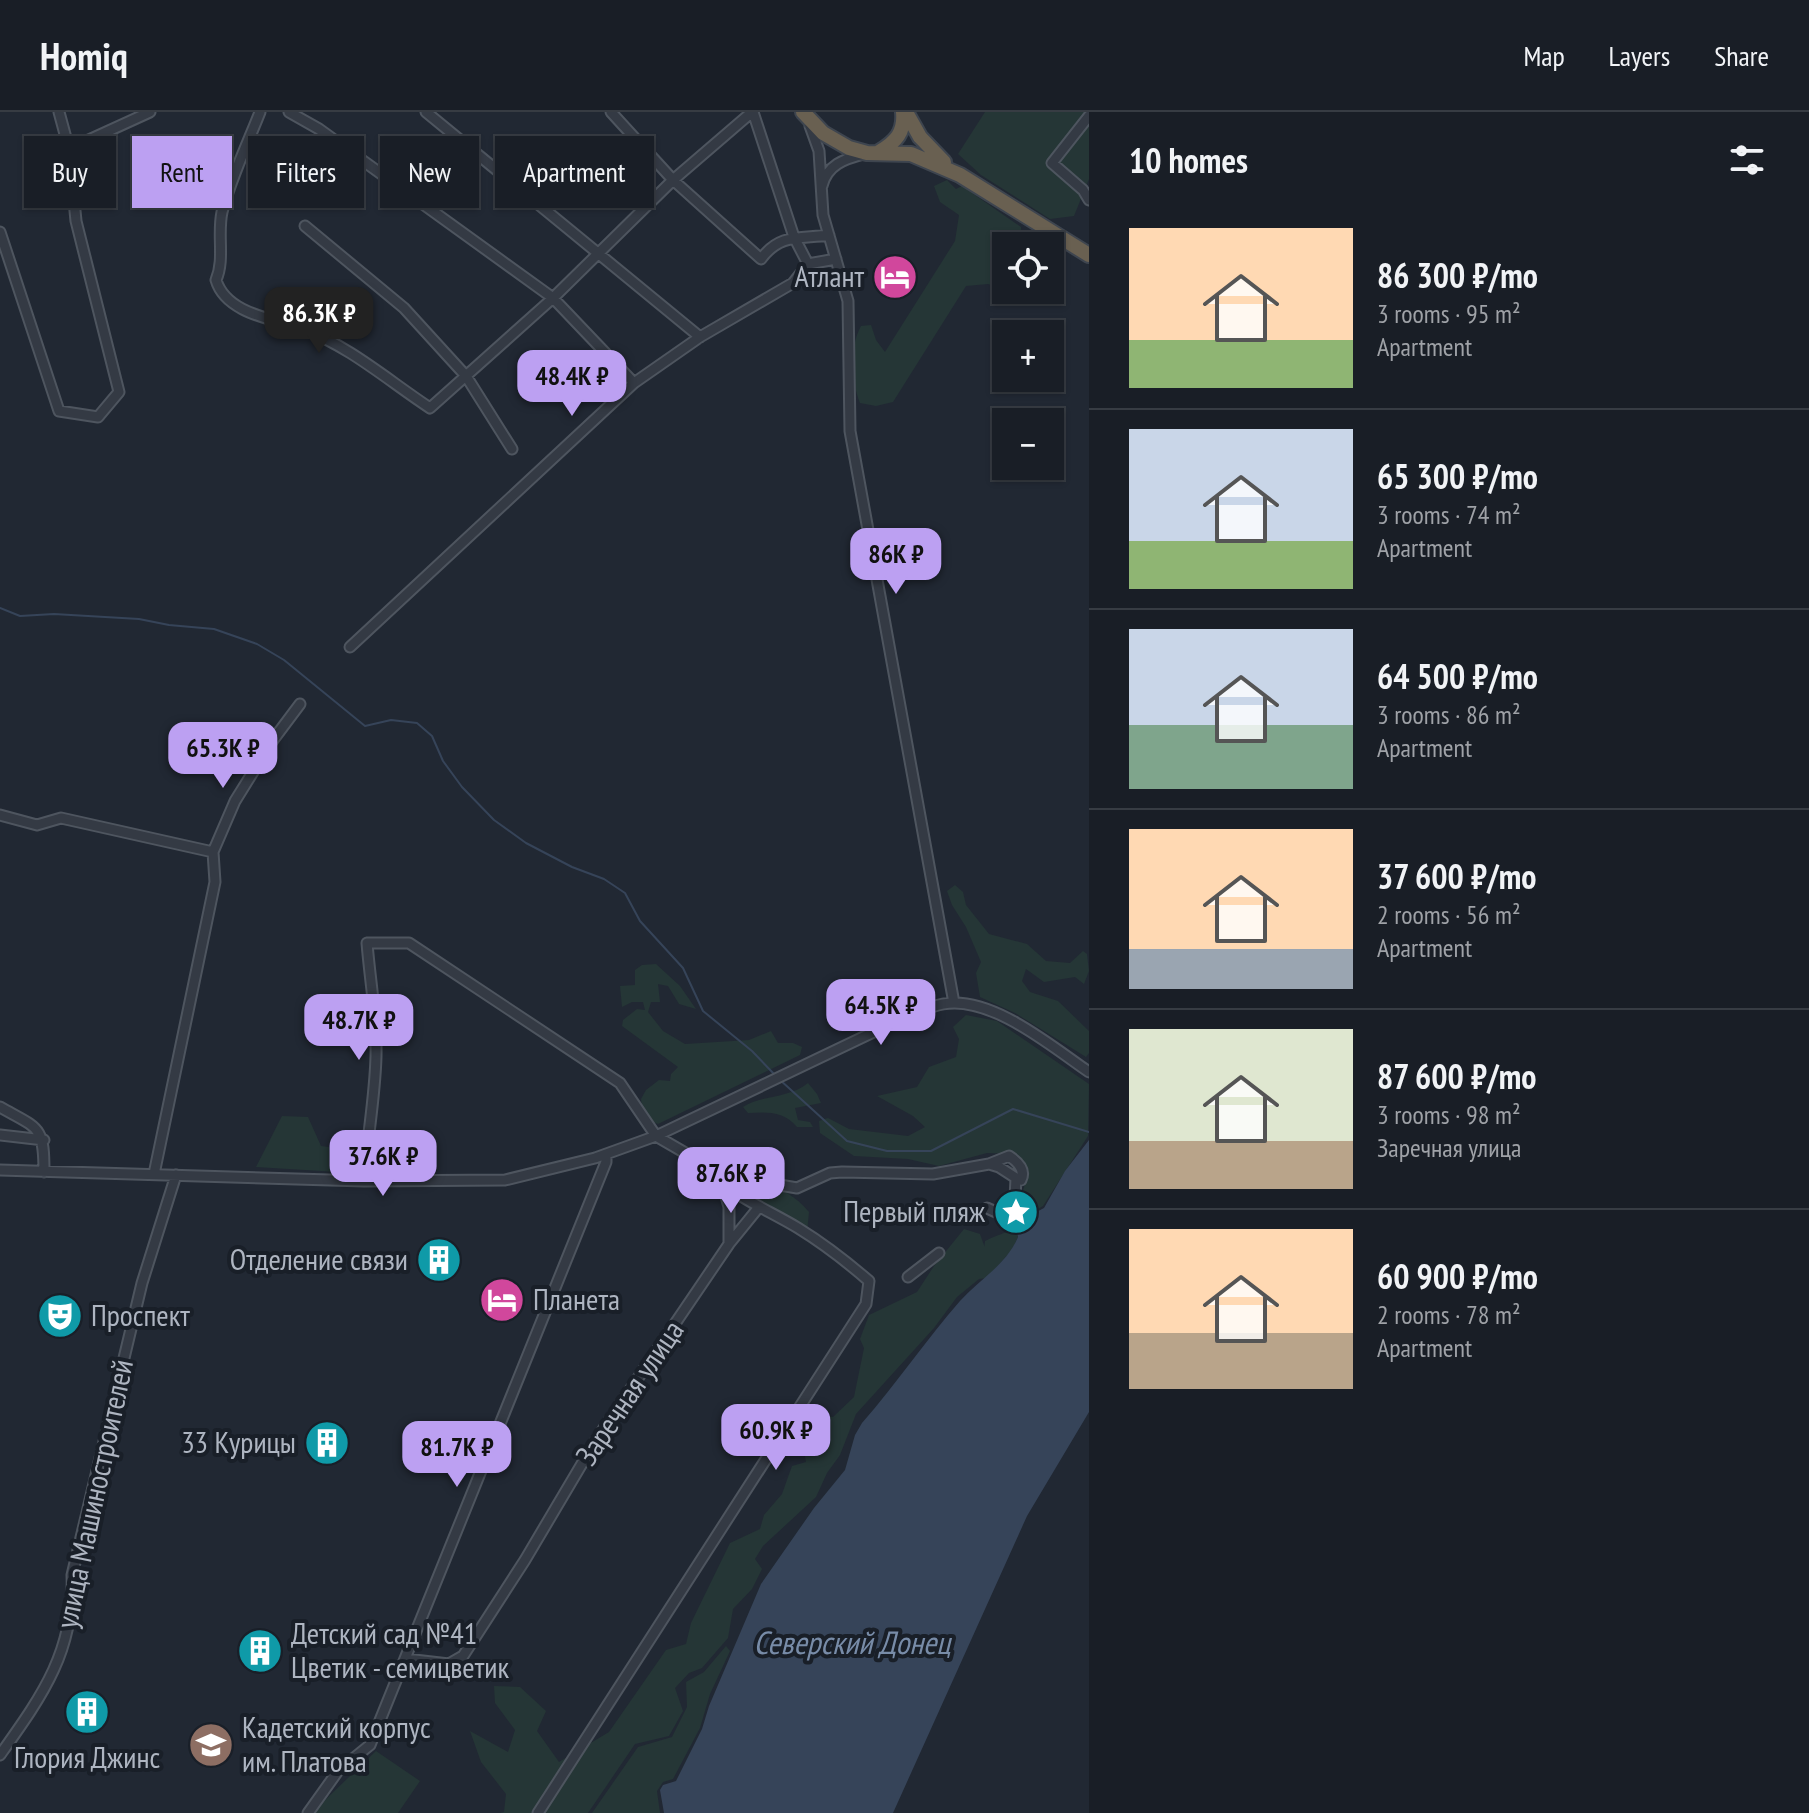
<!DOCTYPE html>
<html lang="en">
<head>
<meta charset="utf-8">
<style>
  :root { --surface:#191e26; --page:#262b32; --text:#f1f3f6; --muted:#9fa2a7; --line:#373c43; --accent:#bca0f2 }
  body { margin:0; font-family:"PT Sans Narrow",sans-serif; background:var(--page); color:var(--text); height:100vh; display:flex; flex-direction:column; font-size:30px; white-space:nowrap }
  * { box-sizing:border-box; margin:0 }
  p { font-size:26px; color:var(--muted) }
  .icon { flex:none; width:44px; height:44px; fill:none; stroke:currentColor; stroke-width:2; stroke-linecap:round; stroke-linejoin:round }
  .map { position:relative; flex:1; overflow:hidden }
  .panel { display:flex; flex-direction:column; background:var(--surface); width:720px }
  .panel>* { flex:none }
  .guide { position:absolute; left:24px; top:24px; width:760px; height:72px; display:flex; gap:16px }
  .buttons { position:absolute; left:992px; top:120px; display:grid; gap:16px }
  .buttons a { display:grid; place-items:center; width:72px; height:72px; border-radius:0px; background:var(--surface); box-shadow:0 2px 6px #0004,0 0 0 2px var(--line); font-size:40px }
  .price { position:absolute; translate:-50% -68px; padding:0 18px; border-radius:16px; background:var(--accent); color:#111; font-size:26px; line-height:52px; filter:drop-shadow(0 2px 4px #0008) }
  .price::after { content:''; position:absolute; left:50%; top:48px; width:24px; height:18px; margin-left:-12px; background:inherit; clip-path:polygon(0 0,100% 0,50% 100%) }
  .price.active { background:#222; color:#fff }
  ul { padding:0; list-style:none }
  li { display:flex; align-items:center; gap:24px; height:200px; padding:0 40px }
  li+li { border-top:2px solid var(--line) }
  li span { display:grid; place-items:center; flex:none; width:224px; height:160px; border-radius:0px; color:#555 }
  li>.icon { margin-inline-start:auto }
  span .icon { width:96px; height:96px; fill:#fffc; stroke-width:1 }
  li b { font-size:34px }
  h2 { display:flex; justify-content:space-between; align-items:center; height:96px; padding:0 40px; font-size:34px }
  .tag { padding:0 28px; border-radius:0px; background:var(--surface); box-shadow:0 2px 6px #0004,0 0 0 2px var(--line); font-size:28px; line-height:72px }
  .tag.active { background:var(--accent); color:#111 }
  header { display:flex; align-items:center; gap:48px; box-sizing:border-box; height:112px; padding:0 40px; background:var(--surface); border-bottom:2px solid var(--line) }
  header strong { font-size:38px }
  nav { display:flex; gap:44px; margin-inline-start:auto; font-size:28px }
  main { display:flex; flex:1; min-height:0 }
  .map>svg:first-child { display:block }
  .green { fill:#253636 }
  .water { fill:#364459 }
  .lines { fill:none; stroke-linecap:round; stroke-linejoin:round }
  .stream { stroke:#364459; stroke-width:2 }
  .minor-casing { stroke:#4e555f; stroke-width:13 }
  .highway-casing { stroke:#3e454f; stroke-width:18 }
  .minor { stroke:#343a44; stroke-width:9 }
  .highway { stroke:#696051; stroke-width:14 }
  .labels { text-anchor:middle; stroke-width:8; stroke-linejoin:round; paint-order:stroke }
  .poi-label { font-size:30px; fill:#aeb5c1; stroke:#191f28; text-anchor:end }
  .street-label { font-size:30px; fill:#aeb5c1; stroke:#191f28 }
  .water-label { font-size:32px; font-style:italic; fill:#788ca8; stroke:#191f28 }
</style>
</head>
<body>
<header>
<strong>Homiq</strong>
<nav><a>Map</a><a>Layers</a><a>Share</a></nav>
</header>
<main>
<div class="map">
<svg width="1089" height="1701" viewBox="0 0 1089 1701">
  <rect width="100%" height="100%" fill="#212833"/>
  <!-- green -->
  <path class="green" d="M985 0H1089V67L1074 104 1050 107 981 63 958 42Z
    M947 68 956 77 962 74 1021 115V134H1006L1007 178 988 172 966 174 893 290 876 294 860 291C851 268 849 236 861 214L871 213 876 228 885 240 955 129 959 103 940 90 934 74Z
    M955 773 963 780 966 793 989 822 1027 832 1046 849 1070 851 1083 839 1087 842 1089 859 1084 872 1075 865 1044 870 1026 857 1022 869 1030 880 1058 889 1089 919V941L1086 945 1015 901 980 885 976 861 981 850 966 815 952 793 947 779Z
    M656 852 680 874 696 897 679 892 668 874 658 872 660 890H651L648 900 663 919 685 932 749 928 771 919 778 931H793L802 935 800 943 658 1012C647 1008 642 999 641 987L646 978 659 968 670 969 671 962 678 955 622 914 623 908 637 897 645 898 643 890H632L622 895 620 874 635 873V858L642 853Z
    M966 903 997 909 1089 972 1088 1024 1043 1094 1025 1104 1019 1095 1027 1085 1023 1079 1027 1064 1013 1042 987 1041 939 1054 908 1047 854 1044 820 1021 819 1009 828 1006 849 1017 908 1024 925 1015 913 1004 877 984 917 975 929 955 956 945 959 927 953 915Z
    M808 971 817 982 821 991 795 996 798 1008 810 1010 813 1015H797C784 999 767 1000 748 1001L743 995C761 983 788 987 808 971Z
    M282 1004 308 1005 321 1034 359 1039 363 1044 359 1058 354 1061 256 1055Z
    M711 1053C745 1064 786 1071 809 1100L807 1120 747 1079C733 1076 719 1065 711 1053Z
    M964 1117 980 1122 985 1136 983 1148 985 1129C991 1126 1010 1118 1015 1118L1018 1125 1012 1138 987 1166 979 1167 957 1185 934 1216 856 1302 840 1343 827 1361 816 1385 763 1434 755 1447 762 1457 752 1477 733 1497 728 1526 702 1556 689 1561 675 1576 683 1599 669 1624 635 1632 588 1701H500L504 1700 506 1682 481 1650 470 1619 508 1640 515 1618 495 1591 494 1574 520 1575 546 1599 537 1619 559 1650 609 1620 666 1538 686 1532 691 1511 730 1431 760 1417 764 1403 782 1382 792 1354 806 1350 802 1328 812 1301 833 1305 854 1285 864 1236 860 1227 869 1203 917 1180 934 1154Z
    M726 1534 730 1539 710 1582 700 1616 673 1667 663 1670 657 1679 660 1701H592L638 1635 672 1625 687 1595 686 1570 704 1560Z
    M376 1639 420 1669 398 1701H315L322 1691Z"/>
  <!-- water -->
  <path class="water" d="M1089 1028V1300L1027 1404 893 1701H664L660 1678 663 1673 676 1669 702 1617 709 1594 761 1472 814 1396 845 1358 855 1323 862 1311C896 1272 926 1228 960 1189 980 1167 1006 1153 1018 1125L1016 1117 1025 1106 1044 1096 1065 1059Z"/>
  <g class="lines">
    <!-- stream -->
    <path class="stream" d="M0 496 20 504 54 502 139 507 169 513 214 517 257 532 284 548 365 614 391 608 417 611 432 624 443 649 462 675 494 708 526 731 572 755 604 767 625 781 640 809 683 856 703 899 752 939 775 963
      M779 967 847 1029 887 1039H931L1013 997 1089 1020"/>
    <!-- minor casing -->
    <g class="minor-casing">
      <path id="minor" d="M260 0C247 33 231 66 222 100 217 123 225 147 216 168 226 202 274 207 303 217 349 234 389 269 430 296L553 186 673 68 752 0
        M289 0 319 17 553 186 634 271
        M426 0 700 225
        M611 0 673 68 761 147C780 121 800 127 829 123
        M753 0 794 125 808 152
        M810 14 819 39 823 103 848 189 850 319 954 891
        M69 37 150 0
        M822 74C827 53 844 47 864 42
        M1089 88 1083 78 1052 51 1089 4
        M305 114 404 196 466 264 512 337
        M0 120 59 299 98 305 119 280 76 109 69 37 59 0
        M350 535 634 271 700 225 793 171 808 152 836 147
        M0 703 37 713 61 706 213 740
        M0 995C39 1017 44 1013 44 1060
        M0 1023 44 1028
        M697 1046 741 1059 774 1072 797 1076 830 1061 842 1060 933 1062 989 1052 999 1055 1016 1066
        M989 1052 1009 1044C1018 1050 1026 1058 1021 1068L1016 1066
        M0 1058 364 1069 505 1068 595 1046 656 1024 901 907C914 902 928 895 943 892 991 883 1051 934 1089 960
        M154 1062 215 770 213 740 235 689 273 628 300 592
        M364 1069C367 1027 375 986 376 944 377 906 370 869 367 831H409L620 971 656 1024 694 1046 722 1071 729 1095V1132L596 1328 525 1448 463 1544 449 1552 406 1547
        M987 1096 998 1101 1007 1099 1015 1086 1016 1066
        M729 1132 759 1095
        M908 1165 939 1141
        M0 1643C42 1584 75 1539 72 1463L142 1171 176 1063
        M308 1701 338 1659 370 1633 606 1050V1043
        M538 1701 866 1192 869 1169C846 1149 824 1132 798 1116 773 1101 747 1090 723 1072"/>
    </g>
    <!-- highway casing -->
    <g class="highway-casing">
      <path id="highway" d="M803 0 823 21 849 36 867 41 911 42 960 63 1089 143
        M906 0 920 25 944 50
        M879 40C896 30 905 20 903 0"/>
    </g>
    <!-- minor -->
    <use href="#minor" class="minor"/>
    <!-- highway -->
    <use href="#highway" class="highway"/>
  </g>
  <!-- icons -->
  <defs>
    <g id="hotel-disc" transform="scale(2.3)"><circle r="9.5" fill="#d1479c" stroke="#191f28"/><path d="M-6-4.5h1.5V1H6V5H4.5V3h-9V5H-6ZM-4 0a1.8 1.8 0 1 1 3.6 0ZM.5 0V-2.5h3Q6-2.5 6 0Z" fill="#fff"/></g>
    <g id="sight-disc" transform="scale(2.3)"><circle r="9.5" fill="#0f9aa8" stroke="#191f28"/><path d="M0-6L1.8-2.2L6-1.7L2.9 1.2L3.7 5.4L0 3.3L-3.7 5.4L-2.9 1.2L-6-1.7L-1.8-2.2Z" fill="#fff"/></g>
    <g id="building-disc" transform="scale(2.3)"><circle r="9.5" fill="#0f9aa8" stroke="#191f28"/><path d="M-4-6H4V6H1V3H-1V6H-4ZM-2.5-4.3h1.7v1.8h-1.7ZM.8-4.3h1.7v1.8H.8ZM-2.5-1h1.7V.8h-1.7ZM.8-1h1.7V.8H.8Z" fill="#fff"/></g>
    <g id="theatre-disc" transform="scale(2.3)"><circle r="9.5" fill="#0f9aa8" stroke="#191f28"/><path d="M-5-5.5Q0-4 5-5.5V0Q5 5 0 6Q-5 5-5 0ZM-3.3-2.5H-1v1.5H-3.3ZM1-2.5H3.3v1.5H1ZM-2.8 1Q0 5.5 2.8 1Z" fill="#fff"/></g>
    <g id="school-disc" transform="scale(2.3)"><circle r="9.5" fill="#8d6e63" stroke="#191f28"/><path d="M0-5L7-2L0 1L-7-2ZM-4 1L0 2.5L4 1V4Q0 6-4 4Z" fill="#fff"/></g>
  </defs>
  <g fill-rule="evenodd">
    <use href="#hotel-disc" x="895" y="165"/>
    <use href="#sight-disc" x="1016" y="1100"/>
    <use href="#building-disc" x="439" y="1148"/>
    <use href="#hotel-disc" x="502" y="1188"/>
    <use href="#theatre-disc" x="60" y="1204"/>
    <use href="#building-disc" x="327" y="1331"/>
    <use href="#building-disc" x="260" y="1539"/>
    <use href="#building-disc" x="87" y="1600"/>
    <use href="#school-disc" x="211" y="1633"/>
  </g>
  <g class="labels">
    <!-- poi labels -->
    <g class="poi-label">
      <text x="864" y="175">Атлант</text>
      <text x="985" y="1110">Первый пляж</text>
      <text x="408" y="1158">Отделение связи</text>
      <text x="533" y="1198" text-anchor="start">Планета</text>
      <text x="91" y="1214" text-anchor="start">Проспект</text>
      <text x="296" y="1341">33 Курицы</text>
      <text x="291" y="1532" text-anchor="start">Детский сад №41<tspan x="291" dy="34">Цветик - семицветик</tspan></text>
      <text x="242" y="1626" text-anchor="start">Кадетский корпус<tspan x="242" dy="34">им. Платова</tspan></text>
      <text x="87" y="1656" text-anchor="middle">Глория Джинс</text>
    </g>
    <!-- street labels -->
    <g class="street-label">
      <text transform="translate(630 1281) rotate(-56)" y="10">Заречная улица</text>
      <text transform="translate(95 1382) rotate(-78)" y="10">улица Машиностроителей</text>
    </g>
    <!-- water labels -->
    <g class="water-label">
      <text x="852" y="1542">Северский Донец</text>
    </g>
  </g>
</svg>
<div class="buttons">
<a><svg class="icon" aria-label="locate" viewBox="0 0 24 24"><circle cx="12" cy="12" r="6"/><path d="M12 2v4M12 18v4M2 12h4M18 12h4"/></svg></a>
<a>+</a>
<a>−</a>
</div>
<b class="price active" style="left:319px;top:243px">86.3K ₽</b>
<b class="price" style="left:572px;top:306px">48.4K ₽</b>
<b class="price" style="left:896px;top:484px">86K ₽</b>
<b class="price" style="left:223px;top:678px">65.3K ₽</b>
<b class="price" style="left:881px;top:935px">64.5K ₽</b>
<b class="price" style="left:359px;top:950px">48.7K ₽</b>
<b class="price" style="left:383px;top:1086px">37.6K ₽</b>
<b class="price" style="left:731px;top:1103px">87.6K ₽</b>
<b class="price" style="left:776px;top:1360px">60.9K ₽</b>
<b class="price" style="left:457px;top:1377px">81.7K ₽</b>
<div class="guide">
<a class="tag">Buy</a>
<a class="tag active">Rent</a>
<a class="tag">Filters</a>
<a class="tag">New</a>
<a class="tag">Apartment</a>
</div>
</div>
<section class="panel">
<h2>10 homes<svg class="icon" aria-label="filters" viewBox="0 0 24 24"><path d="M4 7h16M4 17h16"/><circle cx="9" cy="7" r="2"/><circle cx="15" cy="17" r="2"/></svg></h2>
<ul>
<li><span style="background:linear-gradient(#ffd9b3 70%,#8fb573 0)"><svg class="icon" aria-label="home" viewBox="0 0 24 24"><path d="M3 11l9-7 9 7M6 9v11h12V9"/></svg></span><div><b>86 300 ₽/mo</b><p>3 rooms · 95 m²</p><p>Apartment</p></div></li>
<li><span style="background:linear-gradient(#c9d6e8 70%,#8fb573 0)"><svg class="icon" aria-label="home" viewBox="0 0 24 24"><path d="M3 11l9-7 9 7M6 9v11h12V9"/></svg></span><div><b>65 300 ₽/mo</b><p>3 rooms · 74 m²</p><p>Apartment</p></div></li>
<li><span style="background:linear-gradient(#c9d6e8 60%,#7fa58c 0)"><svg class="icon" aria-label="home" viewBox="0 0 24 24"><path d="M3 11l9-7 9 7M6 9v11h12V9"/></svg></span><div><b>64 500 ₽/mo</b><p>3 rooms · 86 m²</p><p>Apartment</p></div></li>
<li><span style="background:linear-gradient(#ffd9b3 75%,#9aa5b1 0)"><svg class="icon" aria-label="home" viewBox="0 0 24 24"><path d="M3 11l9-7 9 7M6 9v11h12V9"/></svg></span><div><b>37 600 ₽/mo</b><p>2 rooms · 56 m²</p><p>Apartment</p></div></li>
<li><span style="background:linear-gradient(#dfe7d0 70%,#b9a48a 0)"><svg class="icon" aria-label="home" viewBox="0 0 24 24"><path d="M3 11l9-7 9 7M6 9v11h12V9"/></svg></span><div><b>87 600 ₽/mo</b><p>3 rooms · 98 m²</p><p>Заречная улица</p></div></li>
<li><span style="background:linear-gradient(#ffd9b3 65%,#b9a48a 0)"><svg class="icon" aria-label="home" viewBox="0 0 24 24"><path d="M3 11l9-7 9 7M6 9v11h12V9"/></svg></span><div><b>60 900 ₽/mo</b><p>2 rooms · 78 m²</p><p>Apartment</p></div></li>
</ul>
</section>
</main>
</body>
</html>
